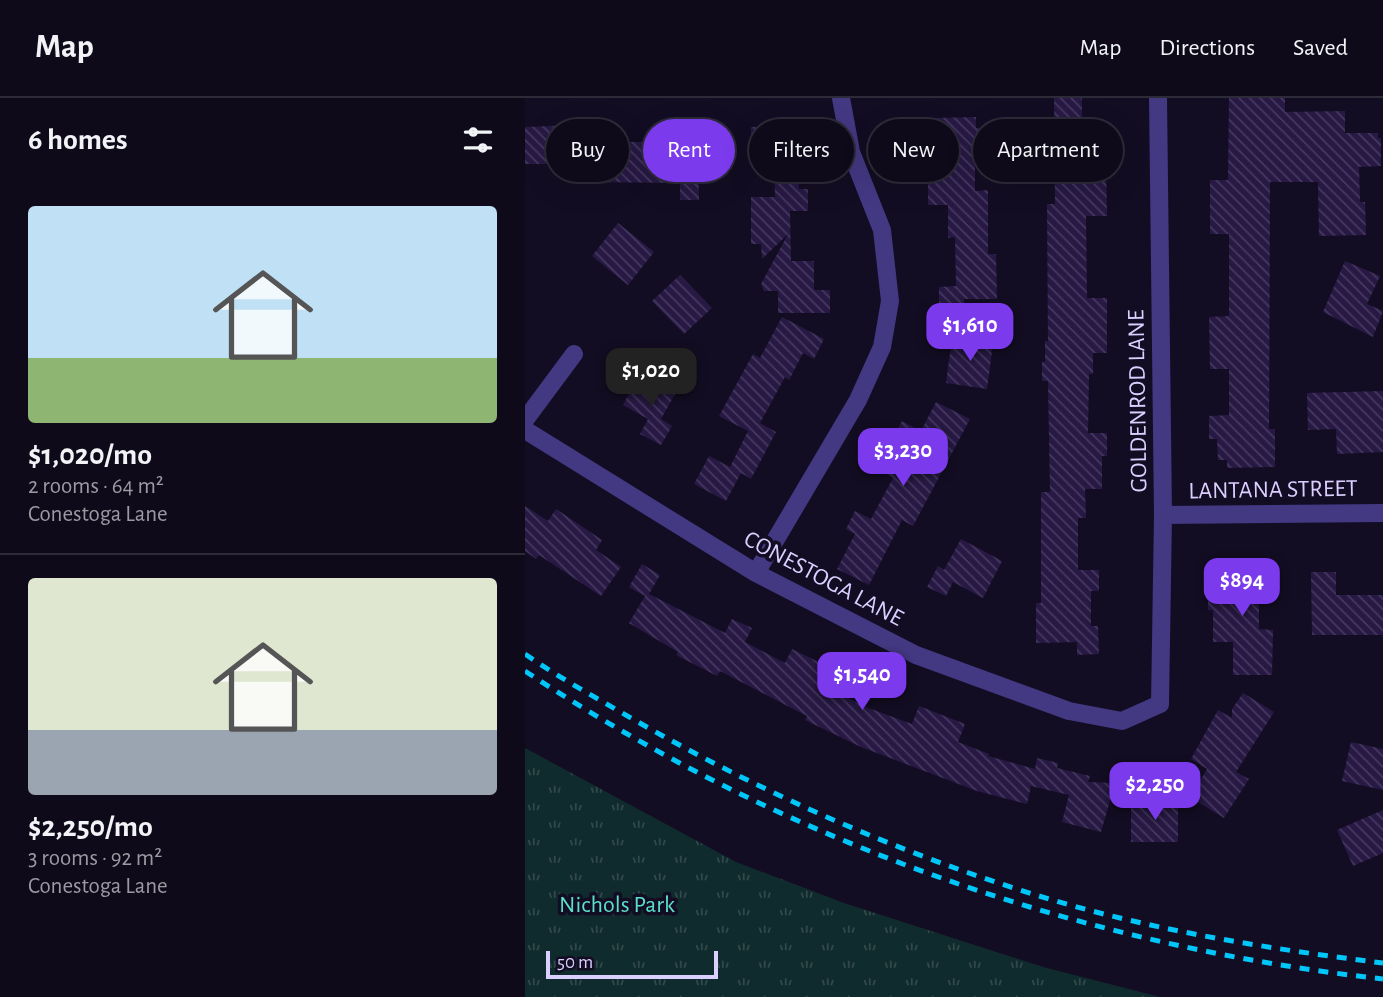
<!DOCTYPE html>
<html lang="en">
<head>
<meta charset="utf-8">
<style>
  :root { --surface:#0e0a1a; --page:#1c1827; --text:#f1f3f6; --muted:#9b9aa2; --line:#2e2b39; --accent:#7c3aed }
  body { margin:0; font-family:"Alegreya Sans",sans-serif; background:var(--page); color:var(--text); height:100vh; display:flex; flex-direction:column; font-size:26px; white-space:nowrap }
  * { box-sizing:border-box; margin:0 }
  p { font-size:23px; color:var(--muted) }
  .icon { flex:none; width:38px; height:38px; fill:none; stroke:currentColor; stroke-width:2; stroke-linecap:round; stroke-linejoin:round }
  .map { position:relative; flex:1; overflow:hidden }
  .panel { display:flex; flex-direction:column; background:var(--surface); width:525px }
  .panel>* { flex:none }
  .guide { position:absolute; left:21px; top:21px; width:665px; height:63px; display:flex; gap:14px }
  .scale { position:absolute; left:21px; bottom:18px; width:172px; box-sizing:border-box; padding-left:7px; border:4px solid #dacfff; border-top:0; font-size:19px; line-height:24px; white-space:nowrap; color:#dacfff; -webkit-text-stroke:5px #130d23; paint-order:stroke }
  .price { position:absolute; translate:-50% -60px; padding:0 16px; border-radius:14px; background:var(--accent); color:#fff; font-size:23px; line-height:46px; filter:drop-shadow(0 2px 4px #0008) }
  .price::after { content:''; position:absolute; left:50%; top:42px; width:21px; height:16px; margin-left:-10px; background:inherit; clip-path:polygon(0 0,100% 0,50% 100%) }
  .price.on { background:#222; color:#fff }
  ul { padding:0; list-style:none }
  li { display:grid; align-content:center; gap:14px; height:371px; padding:0 28px }
  li+li { border-top:2px solid var(--line) }
  li span { display:grid; place-items:center; height:217px; border-radius:7px; color:#555 }
  li>.icon { margin-inline-start:auto }
  span .icon { width:126px; height:126px; fill:#fffc; stroke-width:1 }
  li b { font-size:30px }
  h2 { display:flex; justify-content:space-between; align-items:center; height:84px; padding:0 28px; font-size:30px }
  .pill { padding:0 24px; border-radius:32px; background:var(--surface); box-shadow:0 7px 28px #0002,0 0 0 2px var(--line); font-size:24px; line-height:63px }
  .pill.on { background:var(--accent); color:#fff }
  header { display:flex; align-items:center; gap:42px; box-sizing:border-box; height:98px; padding:0 35px; background:var(--surface); border-bottom:2px solid var(--line) }
  header strong { font-size:33px }
  nav { display:flex; gap:38px; margin-inline-start:auto; font-size:24px }
  main { display:flex; flex:1; min-height:0 }
  .map>svg:first-child { display:block }
  .grass { fill:url(#grass-tufts) }
  .building { fill:url(#building-back-hatch) }
  .lines { fill:none; stroke-linecap:round; stroke-linejoin:round }
  .minor { stroke:#433882; stroke-width:18 }
  .rail { stroke:#00c6fa; stroke-width:5; stroke-dasharray:10 9; stroke-linecap:butt }
  .labels { text-anchor:middle; stroke-width:7; stroke-linejoin:round; paint-order:stroke }
  .street-label { font-size:24px; fill:#dacfff; stroke:#130d23 }
  .park-label { font-size:24px; fill:#5ae0cd; stroke:#130d23 }
</style>
</head>
<body>
<header>
<strong>Map</strong>
<nav><a>Map</a><a>Directions</a><a>Saved</a></nav>
</header>
<main>
<section class="panel">
<h2>6 homes<svg class="icon" aria-label="filters" viewBox="0 0 24 24"><path d="M4 7h16M4 17h16"/><circle cx="9" cy="7" r="2"/><circle cx="15" cy="17" r="2"/></svg></h2>
<ul>
<li><span style="background:linear-gradient(#bfe0f5 70%,#8fb573 0)"><svg class="icon" aria-label="home" viewBox="0 0 24 24"><path d="M3 11l9-7 9 7M6 9v11h12V9"/></svg></span><div><b>$1,020/mo</b><p>2 rooms · 64 m²</p><p>Conestoga Lane</p></div></li>
<li><span style="background:linear-gradient(#dfe7d0 70%,#9aa5b1 0)"><svg class="icon" aria-label="home" viewBox="0 0 24 24"><path d="M3 11l9-7 9 7M6 9v11h12V9"/></svg></span><div><b>$2,250/mo</b><p>3 rooms · 92 m²</p><p>Conestoga Lane</p></div></li>
</ul>
</section>
<div class="map">
<svg width="858" height="899" viewBox="0 0 858 899">
  <defs>
    <pattern id="grass-tufts" width="24" height="20" patternUnits="userSpaceOnUse" patternTransform="scale(1.75)"><rect width="24" height="20" fill="#102b2d"/><path d="M3 7l-1-3M5 7V3M7 7l1-3M15 17l-1-3M17 17v-4M19 17l1-3" fill="none" stroke="#32494c"/></pattern>
    <pattern id="building-back-hatch" width="6" height="6" patternUnits="userSpaceOnUse" patternTransform="scale(1.75)"><rect width="6" height="6" fill="#271944"/><path d="M-1 5l2 2M0 0l6 6M5-1l2 2" fill="none" stroke="#463960"/></pattern>
  </defs>
  <rect width="100%" height="100%" fill="#130d23"/>
  <!-- grass -->
  <path class="grass" d="M0 650 211 764 319 805 518 869 635 899H0Z"/>
  <!-- building -->
  <path class="building" d="M529 0H557V34H564V42H567V63H581L582 118H561L562 200H582V255H568V276H564L563 335H582V358H577V391H560L561 420H553V472H574V493H566V528H573L574 556 552 557V544L511 545V505H516V394H525L523 283H517V264H520V243H523L522 106H530Z
    M704 0H760V14L820 13V35H853V40H856V68L834 69 835 104H840L841 137 794 138 793 84H745L744 331H750V369L702 370V362H693L692 341H684V318L704 317V271H685L684 219 704 218V136H685V82H703Z
    M451 19V30H467V51H450V93L463 92V156H471L472 201H439V210H414V189L431 188 430 139 423 140V107H403V74H393L392 53 412 52 411 20Z
    M52 27H75V44H120V38L141 37 142 49 173 48 174 102H155V85L62 84 61 66H0V29Z
    M263 28V59H274V91H283V113H265L266 163H289V192H305V215H253V193H239L236 186 263 136 237 161 236 146H226V99H250L249 61H226V29Z
    M93 125 129 154 103 187 67 158Z
    M820 163 855 178 842 206 858 213 848 239 798 214Z
    M155 177 187 210 159 236 127 203Z
    M257 219 299 241 289 261 278 255 264 282 260 279 235 325 251 334 226 381 216 375 201 403 169 386 184 358 205 369 223 333 194 318 228 256 235 260Z
    M427 240 468 246 462 291 421 285Z
    M114 277 150 296 136 321 147 328 136 347 115 336 123 321 98 307Z
    M858 293V354L812 356 811 331 783 332 782 295Z
    M411 304 445 321 388 428 377 422 344 487 312 471 330 436 321 431 330 413 346 421 368 380 352 371 377 323 396 333Z
    M0 408 23 423 31 411 77 442 71 452 96 469 76 498 14 457 11 461 0 453Z
    M436 441 477 463 458 500 428 484 421 498 402 489 413 468 419 472Z
    M700 460H734V531L748 532 747 577H708V544H688V512H683V489H697Z
    M117 466 135 477 124 496 200 535 207 521 227 530 220 544 260 565 267 551 316 575 308 592 338 608 387 626 394 608 440 626 433 644 464 656 463 658 510 671 512 660 533 665 532 670 565 678 563 684 590 685 576 734 537 724 544 697 506 688 502 706 452 693 336 649 280 622 282 618 195 573 192 578 151 557 153 554 104 525 120 498 104 489Z
    M786 474H811V497H858V537H787Z
    M718 595 749 614 711 674 724 681 699 720 665 699 682 671 666 661 693 612 707 620V611Z
    M826 644 858 651V692L817 683Z
    M606 704H653V744H606Z
    M858 712V755L828 768 812 732Z"/>
  <g class="lines">
    <!-- minor -->
    <path class="minor" d="M0 322 49 256
      M0 332 231 475 391 557 544 613 597 623 635 606 638 417 633 0
      M638 417 858 415
      M231 475 333 302 357 249 365 203 357 132 326 54 316 0"/>
    <!-- rail -->
    <path class="rail" d="M0 556C36 581 75 602 113 624 234 693 363 750 495 792 612 830 737 850 858 865
      M0 573C257 743 552 847 858 881"/>
  </g>
  <g class="labels">
    <!-- street labels -->
    <g class="street-label">
      <text transform="translate(612 303) rotate(-91)" y="8">GOLDENROD LANE</text>
      <text transform="translate(748 391) rotate(-1)" y="8">LANTANA STREET</text>
      <text transform="translate(299 480) rotate(28)" y="8">CONESTOGA LANE</text>
    </g>
    <!-- park labels -->
    <g class="park-label">
      <text x="92" y="814">Nichols Park</text>
    </g>
  </g>
</svg>
<div class="scale">50 m</div>
<b class="price" style="left:445px;top:265px">$1,610</b>
<b class="price on" style="left:126px;top:310px">$1,020</b>
<b class="price" style="left:378px;top:390px">$3,230</b>
<b class="price" style="left:717px;top:520px">$894</b>
<b class="price" style="left:337px;top:614px">$1,540</b>
<b class="price" style="left:630px;top:724px">$2,250</b>
<div class="guide">
<a class="pill">Buy</a>
<a class="pill on">Rent</a>
<a class="pill">Filters</a>
<a class="pill">New</a>
<a class="pill">Apartment</a>
</div>
</div>
</main>
</body>
</html>
